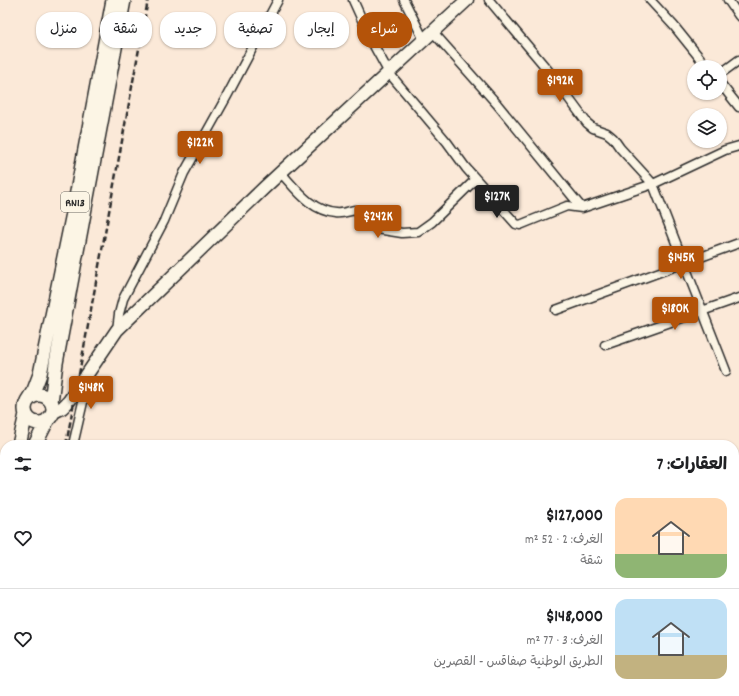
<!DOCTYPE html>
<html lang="ar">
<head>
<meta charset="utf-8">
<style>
  :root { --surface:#fff; --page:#f6f6f6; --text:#202124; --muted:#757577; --line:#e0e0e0; --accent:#b45309 }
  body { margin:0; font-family:Dekko,"Playpen Sans Arabic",sans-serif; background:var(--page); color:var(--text); direction:rtl; height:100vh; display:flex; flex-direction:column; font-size:15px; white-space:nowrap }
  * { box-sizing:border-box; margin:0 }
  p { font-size:13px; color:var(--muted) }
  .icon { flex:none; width:22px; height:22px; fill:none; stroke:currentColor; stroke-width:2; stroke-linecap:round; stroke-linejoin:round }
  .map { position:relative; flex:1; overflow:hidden; direction:ltr }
  .panel { position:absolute; left:0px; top:440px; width:739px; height:256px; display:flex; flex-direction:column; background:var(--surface); border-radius:16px 16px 0 0; box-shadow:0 1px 3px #0004; direction:rtl }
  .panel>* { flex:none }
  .hud { position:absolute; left:12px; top:12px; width:400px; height:36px; direction:rtl; display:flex; gap:8px }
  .fabs { position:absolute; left:687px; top:60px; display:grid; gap:8px }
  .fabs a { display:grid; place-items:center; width:40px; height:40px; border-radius:50%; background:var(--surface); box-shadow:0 1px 3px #0004; font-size:20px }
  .price { position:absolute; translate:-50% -34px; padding:0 9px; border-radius:4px; background:var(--accent); color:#fff; font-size:13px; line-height:26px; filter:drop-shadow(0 1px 2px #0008) }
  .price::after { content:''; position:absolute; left:50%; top:24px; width:12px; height:9px; margin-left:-6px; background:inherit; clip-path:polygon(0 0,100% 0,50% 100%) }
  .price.active { background:#222; color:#fff }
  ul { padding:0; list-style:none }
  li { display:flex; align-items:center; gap:12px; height:100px; padding:0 12px }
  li+li { border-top:1px solid var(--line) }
  li span { display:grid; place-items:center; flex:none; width:112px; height:80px; border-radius:12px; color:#555 }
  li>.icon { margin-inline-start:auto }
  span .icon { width:48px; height:48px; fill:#fffc; stroke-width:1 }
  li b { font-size:17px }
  h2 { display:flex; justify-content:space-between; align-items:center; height:48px; padding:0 12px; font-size:17px }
  .pill { padding:0 14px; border-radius:16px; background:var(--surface); box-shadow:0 1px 3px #0004; font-size:14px; line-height:36px }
  .pill.active { background:var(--accent); color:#fff }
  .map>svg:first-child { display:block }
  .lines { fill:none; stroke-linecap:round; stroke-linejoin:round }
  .street-casing { stroke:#2b2b2b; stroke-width:11 }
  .secondary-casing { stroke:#2b2b2b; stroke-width:15 }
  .primary-casing { stroke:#2b2b2b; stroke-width:16 }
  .street { stroke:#fcf5e5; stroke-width:8 }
  .secondary { stroke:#fcf5e5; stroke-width:12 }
  .primary { stroke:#fcf5e5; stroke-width:13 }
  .rail { stroke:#2b2b2b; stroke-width:2.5; stroke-dasharray:6 3; stroke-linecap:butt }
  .labels { text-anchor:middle; stroke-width:3.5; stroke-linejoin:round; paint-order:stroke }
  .shield { fill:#fcf5e5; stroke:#6a6863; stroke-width:1 }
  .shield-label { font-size:12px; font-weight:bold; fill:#2b2b2b }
</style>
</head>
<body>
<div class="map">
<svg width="739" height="696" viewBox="0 0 739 696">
  <rect width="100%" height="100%" fill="#fbe9d8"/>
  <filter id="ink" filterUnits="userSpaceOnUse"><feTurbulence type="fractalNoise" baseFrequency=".025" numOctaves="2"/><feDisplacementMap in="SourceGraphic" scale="8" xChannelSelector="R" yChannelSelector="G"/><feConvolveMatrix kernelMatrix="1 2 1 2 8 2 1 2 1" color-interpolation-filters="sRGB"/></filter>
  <g filter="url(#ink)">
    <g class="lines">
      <!-- street casing -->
      <g class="street-casing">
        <path id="street" d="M353 0 372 42 389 73 447 142 466 168 516 224 520 225 567 206 582 208 653 184 725 150 739 146
          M404 0 424 40
          M489 0 547 69 587 123 593 128 607 133 613 138 620 148 653 184 726 371
          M650 0 674 26 707 67
          M728 0 739 16
          M433 32 497 104 582 208
          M720 74 739 60
          M720 83 739 107
          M281 173C296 189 311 211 336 213 342 214 349 211 355 210L377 229 402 233 418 232 432 222 476 179
          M556 310 739 243
          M117 330 119 314 123 299 164 221 184 173 227 96 278 0
          M605 345 739 298
          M73 445 89 376
          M258 691 261 696
          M365 691 372 696
          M434 691 437 696
          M32 696 34 691
          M349 696 357 691"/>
      </g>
      <!-- secondary casing -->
      <g class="secondary-casing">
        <path id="secondary" d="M52 413 62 408 69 401 117 330 265 187 467 0"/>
      </g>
      <!-- primary casing -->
      <g class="primary-casing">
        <path id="primary" d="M25 409a14 14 0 1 1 28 0a14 14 0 1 1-28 0Z
          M27 401 34 390 40 374 73 213 113 0
          M51 402 56 363 124 0
          M19 445 26 414
          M35 445 48 419
          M0 549 5 522
          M0 612 5 587"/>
      </g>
      <!-- street -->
      <use href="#street" class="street"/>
      <!-- secondary -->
      <use href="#secondary" class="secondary"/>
      <!-- primary -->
      <use href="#primary" class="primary"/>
      <!-- rail -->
      <path class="rail" d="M66 445 148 0
        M19 696 20 691"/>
    </g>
  </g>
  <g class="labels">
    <!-- shield labels -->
    <rect class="shield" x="61" y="192" width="28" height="20" rx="3"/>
    <g class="shield-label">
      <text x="75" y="206">RN13</text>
    </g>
  </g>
</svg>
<div class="fabs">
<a><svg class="icon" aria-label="locate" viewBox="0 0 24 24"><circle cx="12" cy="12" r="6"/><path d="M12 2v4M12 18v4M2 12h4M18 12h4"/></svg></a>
<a><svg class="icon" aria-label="layers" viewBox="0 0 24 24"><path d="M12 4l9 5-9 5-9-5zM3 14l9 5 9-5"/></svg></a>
</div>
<b class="price" style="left:560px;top:103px">$192K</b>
<b class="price" style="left:200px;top:165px">$122K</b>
<b class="price active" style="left:497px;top:219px">$127K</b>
<b class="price" style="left:378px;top:239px">$242K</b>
<b class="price" style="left:681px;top:280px">$145K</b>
<b class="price" style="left:675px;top:331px">$180K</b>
<b class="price" style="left:91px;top:410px">$148K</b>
<div class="hud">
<a class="pill active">شراء</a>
<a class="pill">إيجار</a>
<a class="pill">تصفية</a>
<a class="pill">جديد</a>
<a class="pill">شقة</a>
<a class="pill">منزل</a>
</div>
<section class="panel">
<h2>العقارات: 7<svg class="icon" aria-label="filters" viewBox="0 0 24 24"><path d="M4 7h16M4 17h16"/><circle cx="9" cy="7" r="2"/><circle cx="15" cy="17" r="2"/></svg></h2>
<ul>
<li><span style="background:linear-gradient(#ffd9b3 70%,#8fb573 0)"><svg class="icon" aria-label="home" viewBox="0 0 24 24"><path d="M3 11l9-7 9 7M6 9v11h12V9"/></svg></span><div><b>$127,000</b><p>الغرف: 2 · 52 m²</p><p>شقة</p></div><svg class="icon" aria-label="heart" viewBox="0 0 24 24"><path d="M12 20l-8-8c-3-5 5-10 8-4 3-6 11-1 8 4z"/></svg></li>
<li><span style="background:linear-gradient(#bfe0f5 70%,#c2b280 0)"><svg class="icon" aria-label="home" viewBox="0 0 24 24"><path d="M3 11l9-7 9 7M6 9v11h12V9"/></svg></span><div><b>$148,000</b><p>الغرف: 3 · 77 m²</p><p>الطريق الوطنية صفاقس - القصرين</p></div><svg class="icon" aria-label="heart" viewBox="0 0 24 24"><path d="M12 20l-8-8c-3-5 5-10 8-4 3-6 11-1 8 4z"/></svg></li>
</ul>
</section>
</div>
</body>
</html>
